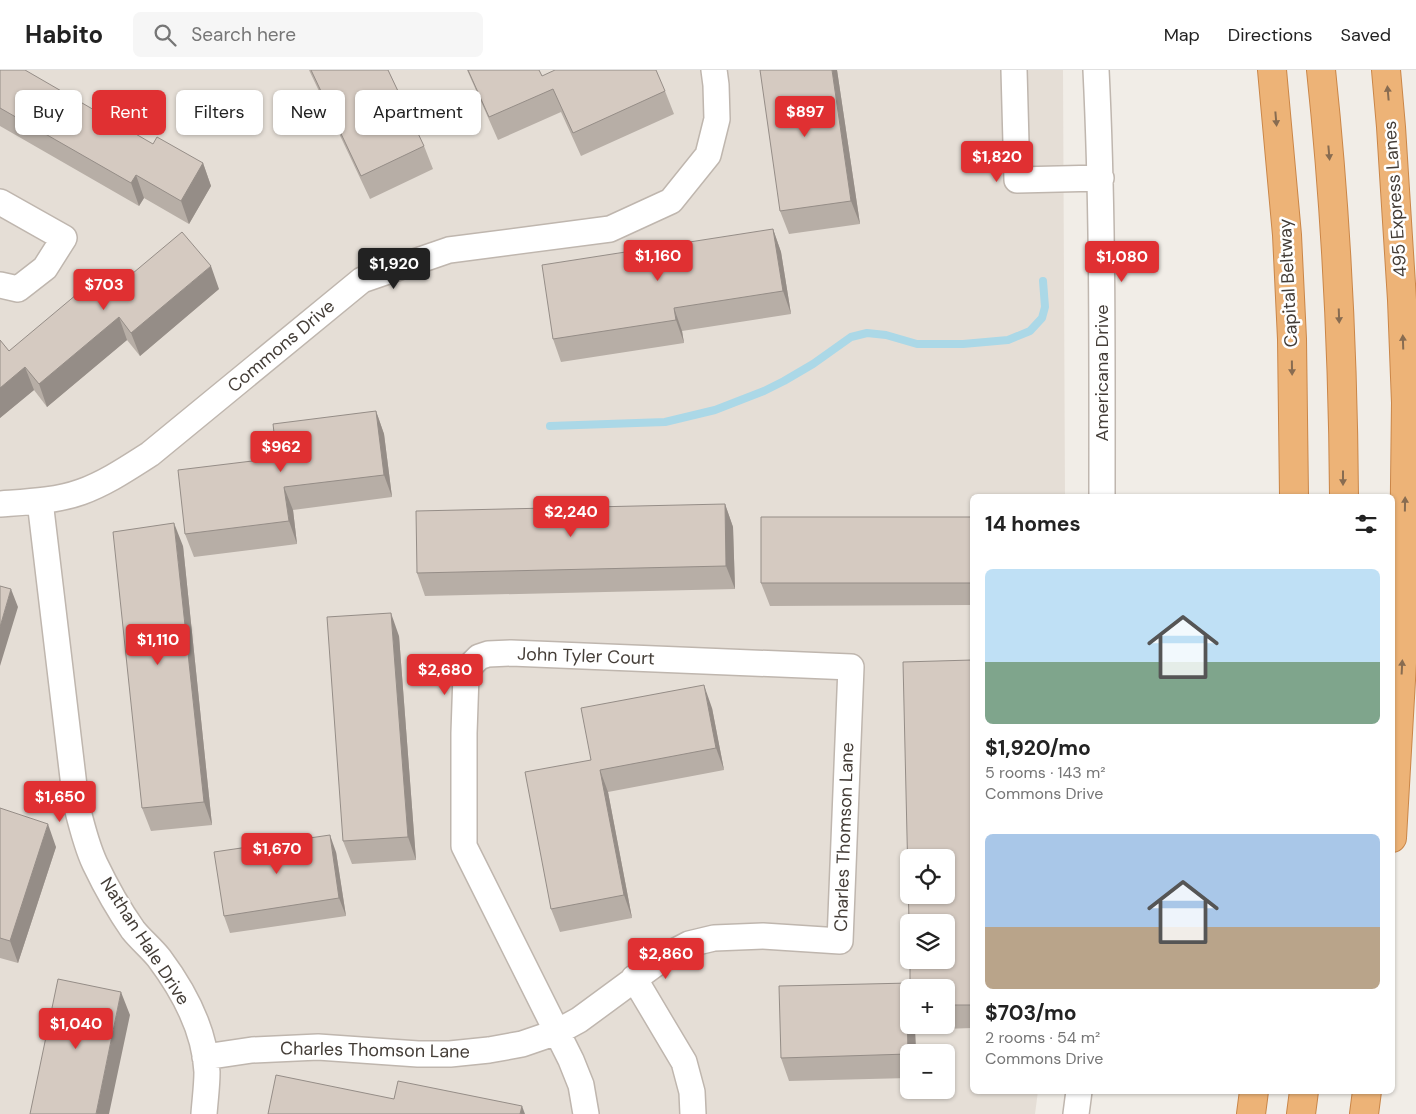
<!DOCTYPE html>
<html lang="en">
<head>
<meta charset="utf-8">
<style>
  :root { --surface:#fff; --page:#f6f6f6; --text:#222; --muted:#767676; --line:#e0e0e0; --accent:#e03032 }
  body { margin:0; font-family:"DM Sans",sans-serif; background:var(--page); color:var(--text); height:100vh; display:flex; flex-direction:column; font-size:19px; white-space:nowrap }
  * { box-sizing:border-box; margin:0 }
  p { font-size:16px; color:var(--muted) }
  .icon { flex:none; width:28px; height:28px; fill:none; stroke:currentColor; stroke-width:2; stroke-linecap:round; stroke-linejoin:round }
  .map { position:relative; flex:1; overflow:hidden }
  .side { position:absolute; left:970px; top:424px; width:425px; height:600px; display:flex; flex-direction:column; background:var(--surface); border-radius:8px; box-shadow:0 1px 4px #0004 }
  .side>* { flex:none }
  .banner { position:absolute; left:15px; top:20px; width:475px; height:45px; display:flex; gap:10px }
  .tools { position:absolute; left:900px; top:779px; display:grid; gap:10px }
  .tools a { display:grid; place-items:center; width:55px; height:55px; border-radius:8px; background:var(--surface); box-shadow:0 1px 4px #0004; font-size:25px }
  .price { position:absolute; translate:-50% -42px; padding:0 11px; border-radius:5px; background:var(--accent); color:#fff; font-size:16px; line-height:32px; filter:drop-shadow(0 1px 2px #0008) }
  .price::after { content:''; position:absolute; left:50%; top:30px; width:15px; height:11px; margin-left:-8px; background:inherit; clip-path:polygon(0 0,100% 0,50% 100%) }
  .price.active { background:#222; color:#fff }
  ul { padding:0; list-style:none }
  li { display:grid; align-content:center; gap:10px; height:265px; padding:0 15px }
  li span { display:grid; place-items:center; height:155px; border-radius:8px; color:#555 }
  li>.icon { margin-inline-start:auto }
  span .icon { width:90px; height:90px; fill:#fffc; stroke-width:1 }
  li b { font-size:21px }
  h2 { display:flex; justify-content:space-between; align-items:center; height:60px; padding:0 15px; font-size:21px }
  .pill { padding:0 18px; border-radius:8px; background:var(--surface); box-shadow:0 1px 4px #0004; font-size:18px; line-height:45px }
  .pill.active { background:var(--accent); color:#fff }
  header { display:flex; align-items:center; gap:30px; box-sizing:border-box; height:70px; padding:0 25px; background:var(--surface); border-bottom:1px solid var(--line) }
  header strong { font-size:24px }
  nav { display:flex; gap:28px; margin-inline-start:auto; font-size:18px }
  .search { width:350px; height:45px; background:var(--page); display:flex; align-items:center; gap:12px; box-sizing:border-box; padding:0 18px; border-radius:8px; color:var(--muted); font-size:19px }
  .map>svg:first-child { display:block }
  .residential { fill:#e5ded6; fill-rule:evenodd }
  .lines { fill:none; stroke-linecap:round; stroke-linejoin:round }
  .stream { stroke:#abd8e7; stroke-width:8 }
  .minor-casing { stroke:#bfb6ae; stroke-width:28 }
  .highway-casing { stroke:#ca8648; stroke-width:30 }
  .minor { stroke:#fff; stroke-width:25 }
  .highway { stroke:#edb377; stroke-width:28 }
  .wall { fill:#b7aea6; fill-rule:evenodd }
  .shaded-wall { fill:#958d87 }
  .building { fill:#d5cac1; stroke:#958d87; fill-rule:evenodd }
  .oneway { fill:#886c51 }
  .labels { text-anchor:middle; stroke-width:5; stroke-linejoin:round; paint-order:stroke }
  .street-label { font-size:18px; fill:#443d37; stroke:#fff }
</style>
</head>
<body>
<header>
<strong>Habito</strong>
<div class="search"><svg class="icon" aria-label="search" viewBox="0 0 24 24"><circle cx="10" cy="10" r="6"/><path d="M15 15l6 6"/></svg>Search here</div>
<nav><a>Map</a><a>Directions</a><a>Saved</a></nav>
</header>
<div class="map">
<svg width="1416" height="1044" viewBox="0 0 1416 1044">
  <rect width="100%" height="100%" fill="#f1ede7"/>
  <!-- residential -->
  <path class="residential" d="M0 0H1063L1065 426H972V1021H1038L1035 1044H0ZM909 788H946V825H909ZM909 852H946V890H909ZM909 918H946V955H909ZM909 982H946V1020H909Z"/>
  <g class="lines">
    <!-- stream -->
    <path class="stream" d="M550 356 665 352 715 340 764 321 784 311 813 294 851 267 867 263 886 265 917 274H963L1008 270 1030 261 1042 248 1045 237 1043 211"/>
    <!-- minor casing -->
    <g class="minor-casing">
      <path id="minor" d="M1014 0 1017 110 1101 108
        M1096 0C1103 142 1102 284 1102 426
        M0 132 64 168 45 198 18 219 0 215
        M40 431 76 733C81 753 86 775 95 794 106 817 119 840 133 860 141 870 151 878 159 888 183 920 205 961 207 1002 207 1016 205 1030 204 1044
        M0 434C27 432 56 431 81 422 106 413 128 398 150 384L362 210 449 180 610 159 671 131 708 85 717 49 716 15 714 0
        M634 908 684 992 692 1022 693 1044
        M205 987 252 980 318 977 418 984H450L489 980 522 974 557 962 579 950 666 886 689 874 714 868 763 866 840 871 851 597 511 583 488 584 479 587 472 594 466 605 464 663V776L571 990 581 1015 586 1044
        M1076 1044 1079 1021"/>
    </g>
    <!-- highway casing -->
    <g class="highway-casing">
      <path id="highway" d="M1272 0 1287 165 1292 269 1294 426
        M1321 0C1336 141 1343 284 1344 426
        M1386 0 1391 57 1402 230 1406 333 1403 575 1392 768
        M1251 1044 1254 1021
        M1301 1044 1304 1021
        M1364 1044 1367 1021"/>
    </g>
    <!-- minor -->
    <use href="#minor" class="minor"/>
    <!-- highway -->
    <use href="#highway" class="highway"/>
  </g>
  <!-- wall -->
  <path class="wall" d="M0 0 153 74 203 93 211 116 189 154 144 128 139 136 0 56Z
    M309 0H388L424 76 433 99 370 129Z
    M467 0H539L542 6 665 21 674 44 581 86 561 42 498 70Z
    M837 0 860 154 789 164 780 141Z
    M773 159 781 182 791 244 682 261 684 273 561 292 553 269Z
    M219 219 140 286 127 270 47 337 34 320 0 348V270L9 281 102 229Z
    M376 341 384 364 392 427 293 440 297 474 194 487 185 464 277 388Z
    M725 434 733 457 735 519 425 526 417 503Z
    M972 447V535L770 536 761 513Z
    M183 476 212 755 151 761 142 738Z
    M399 566 416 790 352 794 343 771Z
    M972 590V958L915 960 916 982H909V1008L789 1011 781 988 910 913ZM909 918H946V955H909Z
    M712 638 724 700 608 722 632 848 560 862 551 839 591 690Z
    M0 738 56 777 18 893 0 888Z
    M336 782 346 846 230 863 224 846Z"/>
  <!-- shaded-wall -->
  <path class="shaded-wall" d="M832 0H837L860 154 851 131Z
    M203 93 211 116 189 154 181 131Z
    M136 105 144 128 139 136 131 113Z
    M773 159 781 182 791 244 783 221Z
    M211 196 219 219 140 286 131 263Z
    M674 238 682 261 684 273 676 250Z
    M119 247 127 270 47 337 39 314Z
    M25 297 34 320 0 348V318Z
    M376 341 384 364 392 427 384 405Z
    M284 417 293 440 297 474 289 451Z
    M725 434 733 457 735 519 726 496Z
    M174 453 183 476 212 755 204 732Z
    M11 519 18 537 0 596V557Z
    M391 543 399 566 416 790 408 767Z
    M704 615 712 638 724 700 716 678Z
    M600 700 608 722 632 848 624 825Z
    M48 754 56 777 18 893 10 871Z
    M330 765 336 782 346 846 339 828Z
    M121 922 130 945 109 1044H96Z
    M907 937 909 942V955H913L915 960 916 982H909V987L908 984Z
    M522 1036 525 1044H520Z"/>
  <!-- building -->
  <path class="building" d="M0 0H25L153 74 157 67 203 93 181 131 136 105 131 113 0 38Z
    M311 0H388L424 76 361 106Z
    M468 0H539L542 6 555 0H656L665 21 573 63 553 19 489 47Z
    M760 0H832L851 131 780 141Z
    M773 159 783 221 674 238 676 250 553 269 542 195Z
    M182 162 211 196 131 263 119 247 39 314 25 297 0 318V270L9 281 89 214 102 229Z
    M376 341 384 405 284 417 289 451 185 464 178 400 277 388 273 354Z
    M725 434 726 496 417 503 416 441Z
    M761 447H972V513H761Z
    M174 453 204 732 142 738 113 462Z
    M0 516 11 519 0 557Z
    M391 543 408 767 343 771 327 547Z
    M972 590V935H946V918H909V937H907L908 984 781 988 779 916 910 913V890H946V852H909L903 592ZM909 788H946V825H909Z
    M704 615 716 678 600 700 624 825 551 839 525 702 591 690 581 638Z
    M0 738 48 754 10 871 0 868Z
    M330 765 339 828 224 846 214 782Z
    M58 909 121 922 96 1044H30Z
    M276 1005 394 1029 398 1011 522 1036 520 1044H268Z"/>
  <!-- one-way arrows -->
  <defs><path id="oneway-solid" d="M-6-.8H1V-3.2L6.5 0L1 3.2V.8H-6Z" transform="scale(1.25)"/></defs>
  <g class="oneway">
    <use href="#oneway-solid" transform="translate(1388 23) rotate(-95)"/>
    <use href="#oneway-solid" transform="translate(1276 49) rotate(85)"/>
    <use href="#oneway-solid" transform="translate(1329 83) rotate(85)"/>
    <use href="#oneway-solid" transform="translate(1339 246) rotate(88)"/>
    <use href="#oneway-solid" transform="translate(1403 272) rotate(-92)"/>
    <use href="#oneway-solid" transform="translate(1292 298) rotate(89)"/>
    <use href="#oneway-solid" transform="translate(1343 408) rotate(90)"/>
    <use href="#oneway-solid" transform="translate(1405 434) rotate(-89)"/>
    <use href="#oneway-solid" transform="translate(1402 597) rotate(-87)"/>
  </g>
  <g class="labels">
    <!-- street labels -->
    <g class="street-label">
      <text transform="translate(1395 129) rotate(-94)" y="6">495 Express Lanes</text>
      <text transform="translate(1288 213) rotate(-93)" y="6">Capital Beltway</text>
      <text transform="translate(281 276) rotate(-40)" y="6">Commons Drive</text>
      <text transform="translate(1102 303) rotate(-90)" y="6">Americana Drive</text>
      <text transform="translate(586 586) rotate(2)" y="6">John Tyler Court</text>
      <text transform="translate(844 767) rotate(-88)" y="6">Charles Thomson Lane</text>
      <text transform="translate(145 871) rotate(57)" y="6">Nathan Hale Drive</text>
      <text transform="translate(375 980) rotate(1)" y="6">Charles Thomson Lane</text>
    </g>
  </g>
</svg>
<div class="tools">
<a><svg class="icon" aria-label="locate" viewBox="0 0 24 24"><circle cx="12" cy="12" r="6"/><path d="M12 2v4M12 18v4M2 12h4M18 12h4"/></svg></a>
<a><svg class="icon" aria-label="layers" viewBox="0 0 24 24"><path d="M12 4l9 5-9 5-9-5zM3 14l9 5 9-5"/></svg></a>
<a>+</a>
<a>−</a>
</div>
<b class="price" style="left:805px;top:68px">$897</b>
<b class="price" style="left:997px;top:113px">$1,820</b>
<b class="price" style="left:658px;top:212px">$1,160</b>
<b class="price" style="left:1122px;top:213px">$1,080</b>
<b class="price active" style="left:394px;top:220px">$1,920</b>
<b class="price" style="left:104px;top:241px">$703</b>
<b class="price" style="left:281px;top:403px">$962</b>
<b class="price" style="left:571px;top:468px">$2,240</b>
<b class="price" style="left:158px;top:596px">$1,110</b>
<b class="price" style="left:445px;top:626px">$2,680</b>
<b class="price" style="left:60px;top:753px">$1,650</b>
<b class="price" style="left:277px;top:805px">$1,670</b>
<b class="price" style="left:666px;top:910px">$2,860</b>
<b class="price" style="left:76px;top:980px">$1,040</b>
<div class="banner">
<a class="pill">Buy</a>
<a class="pill active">Rent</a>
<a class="pill">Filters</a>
<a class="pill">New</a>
<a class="pill">Apartment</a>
</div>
<section class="side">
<h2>14 homes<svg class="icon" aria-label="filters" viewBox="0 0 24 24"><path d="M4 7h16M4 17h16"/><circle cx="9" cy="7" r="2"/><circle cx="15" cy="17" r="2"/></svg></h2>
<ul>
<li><span style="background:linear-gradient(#bfe0f5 60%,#7fa58c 0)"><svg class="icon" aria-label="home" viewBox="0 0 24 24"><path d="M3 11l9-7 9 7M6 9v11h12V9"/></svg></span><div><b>$1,920/mo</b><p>5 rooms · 143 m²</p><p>Commons Drive</p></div></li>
<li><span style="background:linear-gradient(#a9c7e8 60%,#b9a48a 0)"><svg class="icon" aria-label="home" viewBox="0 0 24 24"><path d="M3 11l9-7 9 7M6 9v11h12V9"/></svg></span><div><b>$703/mo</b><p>2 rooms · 54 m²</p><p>Commons Drive</p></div></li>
</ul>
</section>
</div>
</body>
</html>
